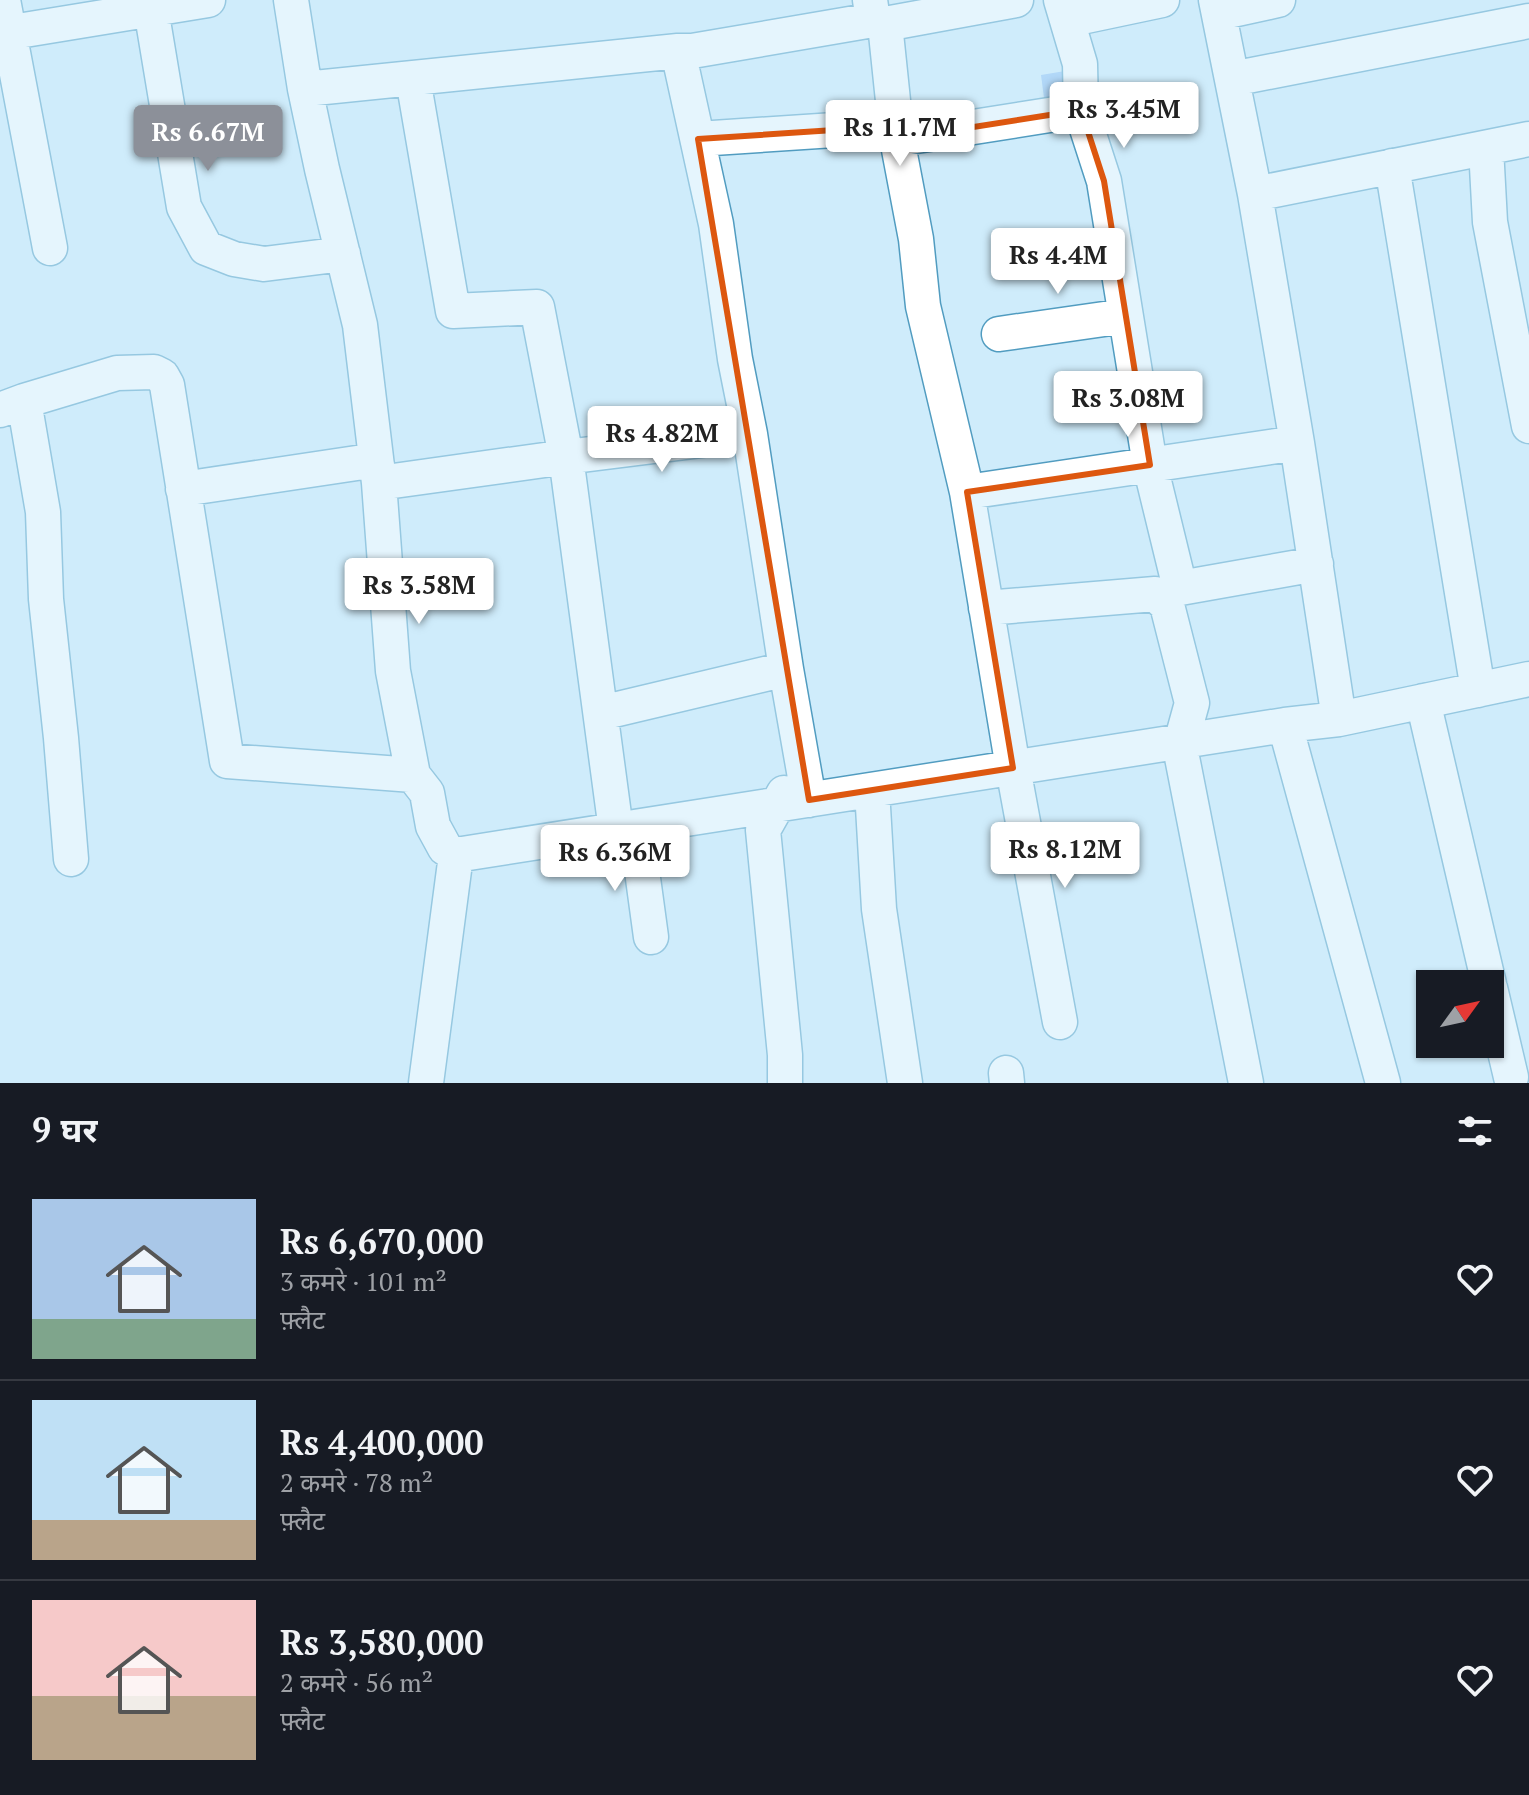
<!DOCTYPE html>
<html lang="hi">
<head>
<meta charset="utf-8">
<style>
  :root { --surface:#171b24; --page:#242831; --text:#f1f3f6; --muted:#9ea1a6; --line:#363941; --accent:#8c9099 }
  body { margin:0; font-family:"PT Serif","Noto Sans Devanagari",serif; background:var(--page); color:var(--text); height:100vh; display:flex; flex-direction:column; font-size:30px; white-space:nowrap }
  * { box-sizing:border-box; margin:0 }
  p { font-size:26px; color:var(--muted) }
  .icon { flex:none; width:44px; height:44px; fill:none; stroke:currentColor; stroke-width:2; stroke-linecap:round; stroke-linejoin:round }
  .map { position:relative; height:1083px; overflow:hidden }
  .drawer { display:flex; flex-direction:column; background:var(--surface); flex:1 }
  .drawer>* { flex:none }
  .needle { width:52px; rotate:57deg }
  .controls { position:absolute; left:1416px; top:970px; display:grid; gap:16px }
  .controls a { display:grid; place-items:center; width:88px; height:88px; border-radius:0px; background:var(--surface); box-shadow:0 2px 6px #0004; font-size:40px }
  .price { position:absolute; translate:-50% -68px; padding:0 18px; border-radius:8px; background:#fff; color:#222; font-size:26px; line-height:52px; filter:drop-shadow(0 2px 4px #0008) }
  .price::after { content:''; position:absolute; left:50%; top:48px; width:24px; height:18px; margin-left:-12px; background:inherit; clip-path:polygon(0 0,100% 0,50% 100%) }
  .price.active { background:var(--accent); color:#fff }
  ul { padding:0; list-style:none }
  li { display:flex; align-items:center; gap:24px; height:200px; padding:0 32px }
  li+li { border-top:2px solid var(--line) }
  li span { display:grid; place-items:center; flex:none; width:224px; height:160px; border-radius:0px; color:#555 }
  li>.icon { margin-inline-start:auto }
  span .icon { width:96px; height:96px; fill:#fffc; stroke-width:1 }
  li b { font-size:34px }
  h2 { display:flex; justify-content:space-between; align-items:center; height:96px; padding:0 32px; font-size:34px }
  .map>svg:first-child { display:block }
  .building { fill:#8ebef3 }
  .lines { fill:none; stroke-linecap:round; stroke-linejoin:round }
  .minor-casing { stroke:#519cc0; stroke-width:37 }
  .minor { stroke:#fff; stroke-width:34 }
  .marked { fill:none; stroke:#dd570f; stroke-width:6; stroke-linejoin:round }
</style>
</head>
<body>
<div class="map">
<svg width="1529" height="1083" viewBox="0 0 1529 1083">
  <rect width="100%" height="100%" fill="#cfecfb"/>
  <!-- building -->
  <path class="building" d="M1071 70 1074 93 1044 98 1041 75Z"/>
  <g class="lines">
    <!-- minor casing -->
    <g class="minor-casing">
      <path id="minor" d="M3 0 50 248
        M291 0 305 89 322 169 360 325 379 483 566 457 616 830 639 849 651 937
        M870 0 873 20 885 24 897 139 1081 110
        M1061 0 1080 64 1081 110 1104 181 1150 465 1180 588 1316 564
        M1216 0 1255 194 1297 443 1339 719 1285 725 1383 1083
        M151 9 184 207 206 248 234 259 264 264 343 254
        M1219 13 1278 0
        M1067 20 1162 0
        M885 24 1016 0
        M0 34 208 0
        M413 79 453 311 537 307 566 457 750 434
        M1232 79 1529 21
        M305 89 678 51
        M698 139 895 126
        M897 139 916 239 923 306 967 492 1013 768 1060 1022
        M1486 148 1490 222 1529 426
        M1392 166 1478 690
        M1255 194 1529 139
        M999 334 1125 316
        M24 401 117 373 154 372 162 376 167 385 227 761 413 775 427 793 433 826 445 848 456 855
        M0 410 24 401 43 512 46 599 61 738 71 859
        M379 483 393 671 413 775
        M183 489 370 461 377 465
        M967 492 1297 443
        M986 608 1155 594 1167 605 1192 703 1184 732 1179 742 1246 1083
        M1423 701 1489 984
        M601 713 786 669
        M1339 719 1529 679
        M872 790 879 909 905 1083
        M784 793 763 830 785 1055V1083
        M809 800 786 669 750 434 735 359 716 224 678 51H692L873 20
        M1490 988 1511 1077
        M1006 1073 1007 1083
        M426 1083 456 855 1285 725"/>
    </g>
    <!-- minor -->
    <use href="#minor" class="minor"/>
  </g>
  <!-- marked area -->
  <path d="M0 0H1529V1083H0ZM1081 110 1104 181 1150 465 967 492 1013 768 809 800 698 139 895 126 897 139Z" fill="#cfecfb" fill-opacity=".55" fill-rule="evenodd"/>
  <path class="marked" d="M1081 110 1104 181 1150 465 967 492 1013 768 809 800 698 139 895 126 897 139Z"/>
</svg>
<div class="controls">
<a><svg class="needle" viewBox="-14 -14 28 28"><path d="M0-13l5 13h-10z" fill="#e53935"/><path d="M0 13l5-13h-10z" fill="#9ea1a6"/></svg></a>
</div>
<b class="price" style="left:1124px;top:150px">Rs 3.45M</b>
<b class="price" style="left:900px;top:168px">Rs 11.7M</b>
<b class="price active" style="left:208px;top:173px">Rs 6.67M</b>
<b class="price" style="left:1058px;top:296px">Rs 4.4M</b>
<b class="price" style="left:1128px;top:439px">Rs 3.08M</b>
<b class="price" style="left:662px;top:474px">Rs 4.82M</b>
<b class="price" style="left:419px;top:626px">Rs 3.58M</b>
<b class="price" style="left:1065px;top:890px">Rs 8.12M</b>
<b class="price" style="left:615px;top:893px">Rs 6.36M</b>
</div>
<section class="drawer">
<h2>9 घर<svg class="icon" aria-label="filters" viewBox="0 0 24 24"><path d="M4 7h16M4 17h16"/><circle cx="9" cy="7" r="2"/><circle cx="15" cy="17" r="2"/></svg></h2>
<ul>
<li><span style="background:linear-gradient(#a9c7e8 75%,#7fa58c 0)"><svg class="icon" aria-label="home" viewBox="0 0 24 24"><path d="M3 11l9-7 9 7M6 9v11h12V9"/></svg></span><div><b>Rs 6,670,000</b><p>3 कमरे · 101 m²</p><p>फ़्लैट</p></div><svg class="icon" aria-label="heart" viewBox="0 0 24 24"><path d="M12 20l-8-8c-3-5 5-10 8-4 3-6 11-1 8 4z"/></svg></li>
<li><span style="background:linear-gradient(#bfe0f5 75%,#b9a48a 0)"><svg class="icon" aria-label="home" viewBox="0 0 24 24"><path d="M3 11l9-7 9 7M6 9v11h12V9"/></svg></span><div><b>Rs 4,400,000</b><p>2 कमरे · 78 m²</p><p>फ़्लैट</p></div><svg class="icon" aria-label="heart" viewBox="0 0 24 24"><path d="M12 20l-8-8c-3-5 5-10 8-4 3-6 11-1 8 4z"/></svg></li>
<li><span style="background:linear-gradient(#f6c9c9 60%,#b9a48a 0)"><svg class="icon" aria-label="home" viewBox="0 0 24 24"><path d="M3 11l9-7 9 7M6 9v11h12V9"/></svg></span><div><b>Rs 3,580,000</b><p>2 कमरे · 56 m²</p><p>फ़्लैट</p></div><svg class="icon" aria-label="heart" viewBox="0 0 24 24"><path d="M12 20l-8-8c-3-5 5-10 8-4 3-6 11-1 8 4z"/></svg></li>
</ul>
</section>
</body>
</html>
